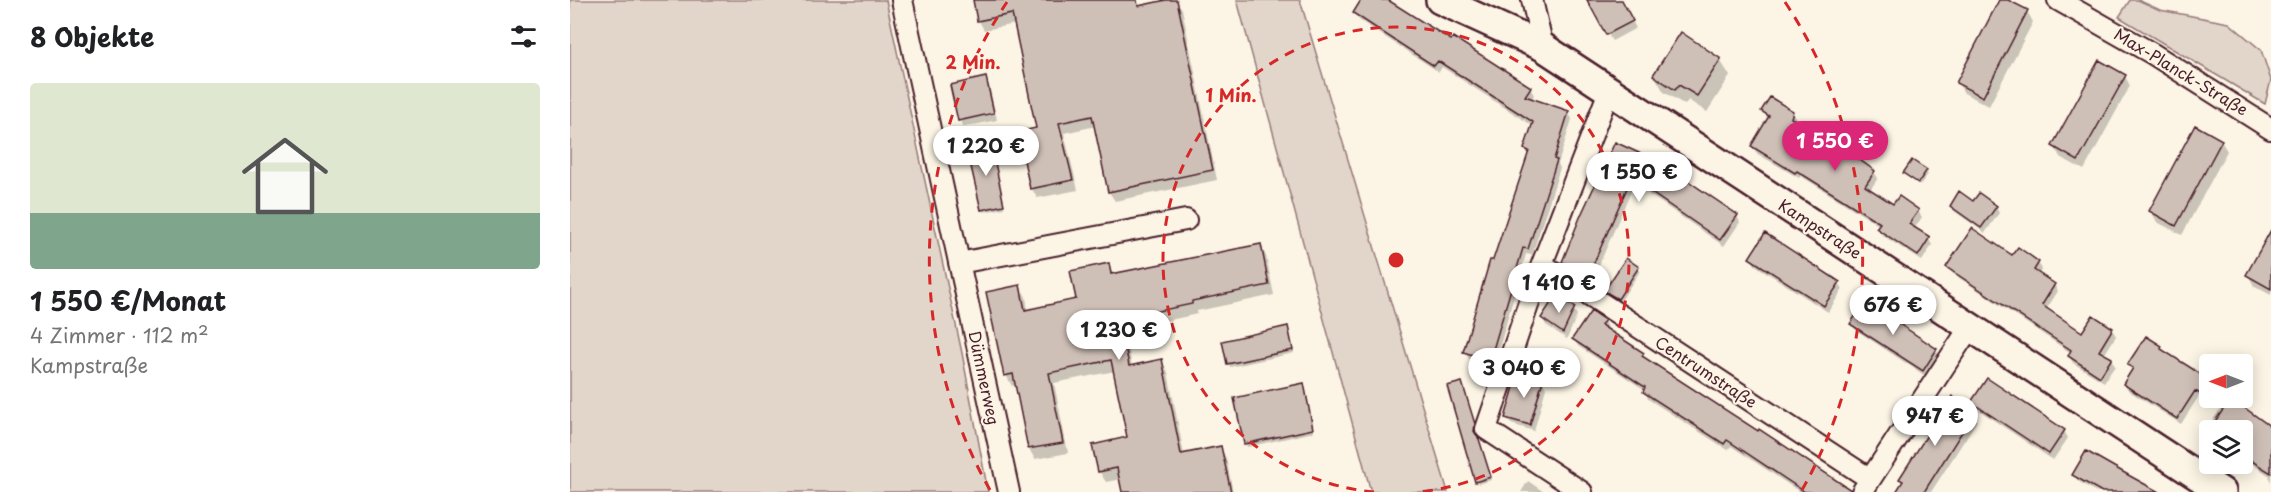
<!DOCTYPE html>
<html lang="de">
<head>
<meta charset="utf-8">
<style>
  :root { --surface:#fff; --page:#f2f2f2; --text:#202124; --muted:#757577; --accent:#db2777 }
  body { margin:0; font-family:"Playpen Sans",sans-serif; background:var(--page); color:var(--text); height:100vh; display:flex; flex-direction:column; font-size:22px; white-space:nowrap }
  * { box-sizing:border-box; margin:0 }
  p { font-size:20px; color:var(--muted) }
  .icon { flex:none; width:33px; height:33px; fill:none; stroke:currentColor; stroke-width:2; stroke-linecap:round; stroke-linejoin:round }
  .map { position:relative; flex:1; overflow:hidden }
  .details { display:flex; flex-direction:column; background:var(--surface); width:570px }
  .details>* { flex:none }
  .needle { width:39px; rotate:270deg }
  .fabs { position:absolute; left:1629px; top:354px; display:grid; gap:12px }
  .fabs a { display:grid; place-items:center; width:54px; height:54px; border-radius:6px; background:var(--surface); box-shadow:0 3px 15px #0003; font-size:30px }
  .price { position:absolute; translate:-50% -51px; padding:0 14px; border-radius:21px; background:#fff; color:#222; font-size:20px; line-height:39px; filter:drop-shadow(0 2px 3px #0008) }
  .price::after { content:''; position:absolute; left:50%; top:36px; width:18px; height:14px; margin-left:-9px; background:inherit; clip-path:polygon(0 0,100% 0,50% 100%) }
  .price.active { background:var(--accent); color:#fff }
  ul { padding:0; list-style:none }
  li { display:grid; align-content:center; gap:12px; height:318px; padding:0 30px }
  li span { display:grid; place-items:center; height:186px; border-radius:6px; color:#555 }
  li>.icon { margin-inline-start:auto }
  span .icon { width:108px; height:108px; fill:#fffc; stroke-width:1 }
  li b { font-size:26px }
  h2 { display:flex; justify-content:space-between; align-items:center; height:72px; padding:0 30px; font-size:26px }
  main { display:flex; flex:1; min-height:0 }
  .map>svg:first-child { display:block }
  .green { fill:#e2d5ca; stroke:#967a7a; stroke-width:1.5 }
  .shadow { fill:#0003 }
  .building { fill:#cfc0b7; stroke:#4a1f2b; stroke-width:1.5 }
  .lines { fill:none; stroke-linecap:round; stroke-linejoin:round }
  .street-casing { stroke:#4a1f2b; stroke-width:24 }
  .secondary-casing { stroke:#4a1f2b; stroke-width:32 }
  .street { stroke:#fcf5e5; stroke-width:20 }
  .secondary { stroke:#fcf5e5; stroke-width:27 }
  .ring { fill:none; stroke:#d62828; stroke-width:3; stroke-dasharray:10 8 }
  .labels { text-anchor:middle; stroke-width:4.5; stroke-linejoin:round; paint-order:stroke }
  .street-label { font-size:16px; fill:#4a1f2b; stroke:#fcf5e5 }
  .centre { fill:#d62828; stroke:#fcf5e5; stroke-width:3 }
  .ring-label { font-size:18px; text-anchor:middle; font-weight:bold; fill:#d62828; stroke:#fcf5e5; stroke-width:4.5; stroke-linejoin:round; paint-order:stroke }
</style>
</head>
<body>
<main>
<section class="details">
<h2>8 Objekte<svg class="icon" aria-label="filters" viewBox="0 0 24 24"><path d="M4 7h16M4 17h16"/><circle cx="9" cy="7" r="2"/><circle cx="15" cy="17" r="2"/></svg></h2>
<ul>
<li><span style="background:linear-gradient(#dfe7d0 70%,#7fa58c 0)"><svg class="icon" aria-label="home" viewBox="0 0 24 24"><path d="M3 11l9-7 9 7M6 9v11h12V9"/></svg></span><div><b>1 550 €/Monat</b><p>4 Zimmer · 112 m²</p><p>Kampstraße</p></div></li>
</ul>
</section>
<div class="map">
<svg width="1701" height="492" viewBox="0 0 1701 492">
  <rect width="100%" height="100%" fill="#fcf5e5"/>
  <filter id="ink" filterUnits="userSpaceOnUse"><feTurbulence type="fractalNoise" baseFrequency=".0167" numOctaves="2"/><feDisplacementMap in="SourceGraphic" scale="12" xChannelSelector="R" yChannelSelector="G"/><feConvolveMatrix kernelMatrix="1 2 1 2 8 2 1 2 1" color-interpolation-filters="sRGB"/></filter>
  <g filter="url(#ink)">
    <!-- green -->
    <path class="green" d="M0 0H316L392 353 418 492H0Z
      M667 0H730L878 492H801Z
      M1560 0H1568L1590 10 1659 23 1691 50 1701 80 1695 104 1549 17Z"/>
    <!-- shadow -->
    <path class="shadow" d="M404 0H555L557 10 606 0 612 9 647 180 545 201 539 192 526 126 494 133 508 190 467 198 462 189 468 129 446 24 414 30 409 21Z
      M793 0H815L881 42 960 88 964 95 961 100 998 112 1002 119 988 164 990 168 962 255 956 254 924 366 899 359 895 352 959 155 956 149 963 126 872 67 869 72 789 20 785 13Z
      M1019 0H1050L1066 28 1042 41Z
      M1431 0 1457 11 1463 22 1419 106 1394 93 1388 83Z
      M1150 60 1160 76 1137 112 1118 100 1115 105 1094 92 1084 75Z
      M1555 76 1560 86 1514 170 1490 157 1484 146Z
      M415 78 419 85 427 120 394 127 390 120Z
      M1192 111 1222 112 1226 118 1225 121 1273 144 1276 151 1304 172 1308 178 1300 190 1323 206 1348 211 1352 217 1344 229 1358 238 1362 245 1352 261 1312 235 1308 228 1310 226 1231 176 1229 178 1186 153 1182 146 1199 119Z
      M1651 141 1657 151 1612 235 1587 222 1581 211Z
      M1046 144 1167 216 1170 222 1154 246 1064 184 1023 279 998 268 994 262Z
      M421 148 434 208 414 212 412 210Z
      M1343 162 1358 174 1350 185 1335 173Z
      M1404 203 1426 207 1429 213 1415 233 1384 211 1381 206Z
      M1701 233V295L1684 286 1678 275Z
      M690 245 696 256 704 295 627 311V314L555 330 562 367 592 361 598 372 614 455 650 447 656 458 663 492H554L551 479 536 482 529 471 559 438 545 371 484 383 498 453 465 459 459 449 447 384 442 386 436 375 450 286 456 297 458 311 508 300 538 265 544 275Z
      M1442 257 1468 263 1472 269 1468 275 1484 285 1488 291 1476 310 1513 335 1542 329 1546 336 1534 355 1541 359 1545 366 1534 382 1503 363 1499 356 1501 353 1382 273 1378 267Z
      M1181 258 1269 283 1273 289 1258 312 1185 265Z
      M1068 268 1070 271 1050 302 1038 294 1036 291Z
      M1295 303 1366 350 1370 357 1357 377 1286 330 1282 324Z
      M1003 308 1007 315 997 339 976 325 972 318Z
      M1034 321 1038 327 1036 330 1072 354 1076 361 1277 492H1230L1161 446 1158 450 1078 399 1075 390 1008 346 1004 339Z
      M718 328 724 353 660 367 654 342Z
      M1591 347 1640 398H1669L1666 401 1698 427 1701 431V482L1699 478 1700 476 1679 462 1675 469 1666 464H1672V430H1640V447L1635 444 1631 438 1650 409 1629 396 1611 424 1559 391 1555 384 1563 371 1559 365Z
      M1672 379 1677 386 1672 392Z
      M972 381 976 388 964 431 941 424 937 417Z
      M893 386 906 429 905 435 910 444 921 480 908 484Z
      M734 388 744 432 677 447 666 400Z
      M1403 402 1494 431 1498 438 1483 460 1407 409Z
      M1403 414 1407 421 1361 492H1328L1333 483 1331 479Z
      M1504 475 1586 492H1526L1508 481Z
      M958 481 974 492H951Z"/>
    <!-- building -->
    <path class="building" d="M403 0H567L568 6 596 0H607L643 170 538 192 522 116 489 123 503 180 460 189 448 132 466 128 442 14 407 21Z
      M791 0H818L881 40 883 37 961 87 955 96 999 111 984 159 987 160 958 249 953 248 920 360 893 352 920 260H923L959 151 954 149 963 122 868 61 864 66 783 13Z
      M1017 0H1052L1063 21 1036 35Z
      M1429 0H1438L1458 10 1413 97 1386 83Z
      M1111 32 1151 59 1127 96 1109 85 1105 90 1083 75Z
      M1529 60 1556 75 1508 161 1482 146Z
      M416 77 424 113 388 121 380 85Z
      M1200 97 1223 111 1221 118 1256 134 1257 133 1274 143 1272 147 1305 171 1295 186 1323 204 1329 196 1349 210 1339 224 1360 237 1348 256 1306 228 1310 223 1227 171 1225 173 1181 146 1199 116 1191 111Z
      M1625 125 1652 140 1606 226 1579 211Z
      M1045 142 1093 164 1168 215 1150 240 1061 179 1019 274 992 262 1011 215Z
      M421 144 434 205 411 210 397 149Z
      M1342 160 1357 170 1348 183 1333 173Z
      M1389 191 1403 201 1409 193 1427 206 1411 228 1380 206Z
      M1402 228 1442 255 1448 247 1469 262 1464 270 1485 284 1472 305 1512 332 1523 315 1543 328 1529 351 1542 358 1530 377 1498 356 1501 350 1376 267Z
      M1701 230V289L1676 275Z
      M1195 233 1270 282 1254 306 1179 258Z
      M691 244 699 285 622 301V304L550 319 559 366 592 359 611 454 651 446 661 492H552L547 468 528 472 522 445 557 437 541 360 479 373 493 443 458 449 443 374 434 376 416 292 450 285 455 310 506 299 500 271 539 263 541 274Z
      M1056 258 1069 267 1048 299 1034 291Z
      M986 295 1005 307 993 333 971 318Z
      M1295 301 1367 349 1353 371 1280 324Z
      M1021 311 1035 320 1031 325 1074 353 1072 356 1188 431 1189 429 1281 490 1280 492H1235L1157 440 1154 444 1073 392 1075 387 1002 339Z
      M718 326 723 350 657 364 652 341Z
      M1576 336 1592 346 1591 349 1640 380V399L1625 391 1607 419 1553 384 1563 368 1557 365Z
      M948 373 973 380 960 425 935 418Z
      M1417 378 1495 430 1479 454 1401 402Z
      M892 382 905 424 904 431 909 439 921 477 905 482 877 386Z
      M734 383 743 429 674 444 664 398Z
      M1382 396 1404 413 1354 492H1326L1333 481 1329 479Z
      M1661 398 1701 427V473L1672 455V430H1639Z
      M1516 451 1560 476 1589 492H1532L1502 475Z"/>
    <g class="lines">
      <!-- street casing -->
      <g class="street-casing">
        <path id="street" d="M332 0 439 492
          M962 0 973 47
          M1488 0 1583 54 1701 129
          M389 263 616 220
          M972 264 1300 479
          M1012 492 916 429 972 264 1039 91
          M1292 492 1400 327"/>
      </g>
      <!-- secondary casing -->
      <g class="secondary-casing">
        <path id="secondary" d="M870 0 973 47 1652 492"/>
      </g>
      <!-- street -->
      <use href="#street" class="street"/>
      <!-- secondary -->
      <use href="#secondary" class="secondary"/>
    </g>
  </g>
  <!-- distance rings -->
  <g class="ring">
    <path d="M804 492A233 233 0 1 1 848 492"/>
    <path d="M420 490A467 467 0 0 1 437 2M1215 2A467 467 0 0 1 1232 490"/>
  </g>
  <g class="labels">
    <!-- street labels -->
    <g class="street-label">
      <text transform="translate(1611 72) rotate(31)" y="6">Max-Planck-Straße</text>
      <text transform="translate(1250 229) rotate(33)" y="6">Kampstraße</text>
      <text transform="translate(1136 372) rotate(33)" y="6">Centrumstraße</text>
      <text transform="translate(414 378) rotate(78)" y="6">Dümmerweg</text>
    </g>
  </g>
  <circle cx="826" cy="260" r="9" class="centre"/>
  <g class="ring-label">
    <text x="403" y="69">2 Min.</text>
    <text x="661" y="102">1 Min.</text>
  </g>
</svg>
<div class="fabs">
<a><svg class="needle" viewBox="-14 -14 28 28"><path d="M0-13l5 13h-10z" fill="#e53935"/><path d="M0 13l5-13h-10z" fill="#757577"/></svg></a>
<a><svg class="icon" aria-label="layers" viewBox="0 0 24 24"><path d="M12 4l9 5-9 5-9-5zM3 14l9 5 9-5"/></svg></a>
</div>
<b class="price active" style="left:1265px;top:172px">1 550 €</b>
<b class="price" style="left:416px;top:177px">1 220 €</b>
<b class="price" style="left:1069px;top:203px">1 550 €</b>
<b class="price" style="left:989px;top:314px">1 410 €</b>
<b class="price" style="left:1323px;top:336px">676 €</b>
<b class="price" style="left:549px;top:361px">1 230 €</b>
<b class="price" style="left:954px;top:399px">3 040 €</b>
<b class="price" style="left:1365px;top:447px">947 €</b>
</div>
</main>
</body>
</html>
